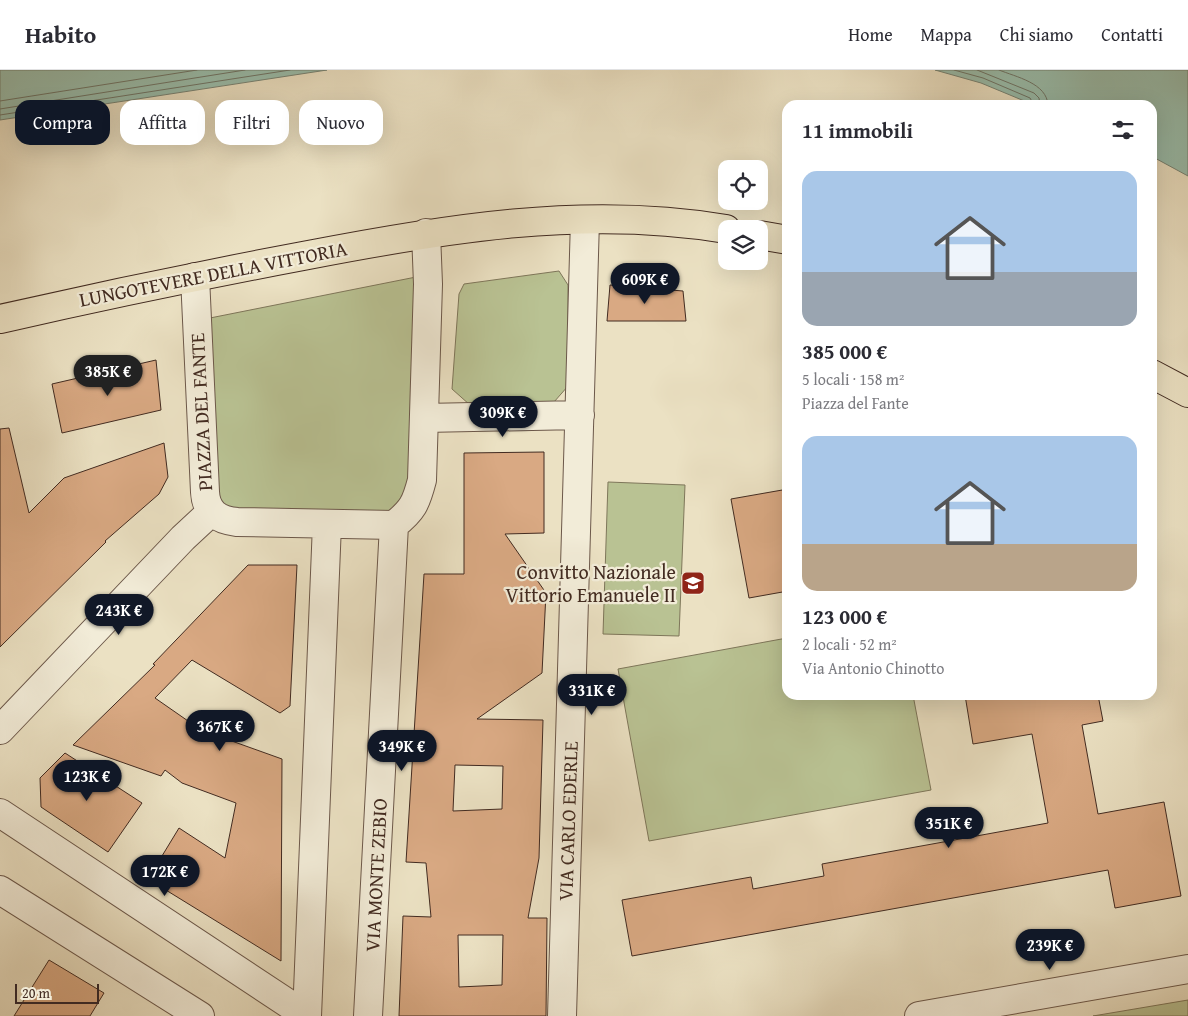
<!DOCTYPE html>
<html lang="it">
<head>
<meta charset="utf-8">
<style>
  :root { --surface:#fff; --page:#f7f7f7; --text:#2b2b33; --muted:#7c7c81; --line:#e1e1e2; --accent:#111827 }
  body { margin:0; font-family:"Gentium Book Plus",serif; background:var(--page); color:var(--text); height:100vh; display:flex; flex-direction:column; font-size:19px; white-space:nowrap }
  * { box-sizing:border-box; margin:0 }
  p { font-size:16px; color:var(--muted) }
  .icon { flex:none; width:28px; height:28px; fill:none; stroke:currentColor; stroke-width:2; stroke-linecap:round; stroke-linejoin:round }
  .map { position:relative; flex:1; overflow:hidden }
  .drawer { position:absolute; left:782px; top:30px; width:375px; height:600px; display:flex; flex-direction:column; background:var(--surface); border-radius:15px; box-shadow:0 5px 20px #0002 }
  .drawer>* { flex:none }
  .guide { position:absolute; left:15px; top:30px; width:475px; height:45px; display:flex; gap:10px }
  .tools { position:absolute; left:718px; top:90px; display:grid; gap:10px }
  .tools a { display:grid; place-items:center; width:50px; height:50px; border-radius:10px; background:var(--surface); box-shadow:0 5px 20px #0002; font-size:25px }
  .scale { position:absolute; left:15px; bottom:12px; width:84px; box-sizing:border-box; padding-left:5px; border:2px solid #422b21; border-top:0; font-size:14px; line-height:18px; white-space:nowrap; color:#422b21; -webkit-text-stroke:4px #f2ecd8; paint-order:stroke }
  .price { position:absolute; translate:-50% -42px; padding:0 11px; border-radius:18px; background:var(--accent); color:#fff; font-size:16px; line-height:32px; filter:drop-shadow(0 1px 2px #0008) }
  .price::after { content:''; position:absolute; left:50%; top:30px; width:15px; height:11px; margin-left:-8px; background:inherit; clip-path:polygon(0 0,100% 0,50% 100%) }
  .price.on { background:#222; color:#fff }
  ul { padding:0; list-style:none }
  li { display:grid; align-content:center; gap:10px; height:265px; padding:0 20px }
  li span { display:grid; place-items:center; height:155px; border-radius:15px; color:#555 }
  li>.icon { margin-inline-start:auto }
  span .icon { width:90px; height:90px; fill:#fffc; stroke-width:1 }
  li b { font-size:21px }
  h2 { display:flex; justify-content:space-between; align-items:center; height:60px; padding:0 20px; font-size:21px }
  .tag { padding:0 18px; border-radius:15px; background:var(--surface); box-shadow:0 5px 20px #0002; font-size:18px; line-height:45px }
  .tag.on { background:var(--accent); color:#fff }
  header { display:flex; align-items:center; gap:30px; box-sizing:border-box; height:70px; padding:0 25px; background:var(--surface); border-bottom:1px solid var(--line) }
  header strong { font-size:24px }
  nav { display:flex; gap:28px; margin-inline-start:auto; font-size:18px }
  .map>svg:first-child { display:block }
  .green { fill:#b9c293; stroke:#7e765a }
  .water { fill:#99bead; stroke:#768375 }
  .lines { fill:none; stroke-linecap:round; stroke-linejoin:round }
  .shore { stroke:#6e7467; stroke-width:1 }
  .building { fill:#d9a983; stroke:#422b21; fill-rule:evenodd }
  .minor-casing { stroke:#6c584a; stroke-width:30 }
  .primary-casing { stroke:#422b21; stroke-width:30 }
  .minor { stroke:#f2ecd8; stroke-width:28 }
  .primary { stroke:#ebe1c3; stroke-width:28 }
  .labels { text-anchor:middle; stroke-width:4.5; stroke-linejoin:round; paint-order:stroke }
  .street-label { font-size:20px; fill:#422b21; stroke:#f2ecd8 }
  .poi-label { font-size:20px; fill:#422b21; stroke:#f2ecd8; text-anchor:end }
</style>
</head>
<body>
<header>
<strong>Habito</strong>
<nav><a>Home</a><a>Mappa</a><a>Chi siamo</a><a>Contatti</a></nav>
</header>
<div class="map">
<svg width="1188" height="946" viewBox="0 0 1188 946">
  <rect width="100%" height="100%" fill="#ebe1c3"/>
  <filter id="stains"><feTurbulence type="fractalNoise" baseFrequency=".004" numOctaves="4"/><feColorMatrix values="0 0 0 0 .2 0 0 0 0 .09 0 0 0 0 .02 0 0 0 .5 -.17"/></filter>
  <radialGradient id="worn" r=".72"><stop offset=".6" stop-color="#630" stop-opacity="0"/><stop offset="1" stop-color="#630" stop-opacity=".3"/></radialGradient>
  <!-- green -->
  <path class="green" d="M559 201 568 215V316L554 332 470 335 452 319 459 224 464 214Z
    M416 207 409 426 391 448 224 443 212 430 210 248Z
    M608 412 685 415 679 566 603 564Z
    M787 568 788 625H913L931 720 649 771 618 599Z
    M1188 930V946H1093Z"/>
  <!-- water -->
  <path class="water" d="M0 0H327L0 50Z
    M935 0H1188V106L1153 87 1152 35H1034L981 13Z"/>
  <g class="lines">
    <!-- shore -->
    <path class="shore" d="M954 0 983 8 1030 28 1034 35
      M977 0 1034 23 1039 28 1040 35
      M999 0C1016 7 1047 13 1048 35
      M0 31 197 0
      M0 39 245 0
      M0 45 290 0"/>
  </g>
  <!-- building -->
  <path class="building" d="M610 215 683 221 686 251H607Z
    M156 290 161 340 62 363 52 314Z
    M9 358 29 443 64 408 164 373 168 407 159 424 105 471 106 472 0 577V359Z
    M544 382V463L505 464 546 523 542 603 477 649 543 650 539 788 528 848H547L546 946H399L403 846 431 847 426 793 406 792 424 504H464V383ZM455 695 503 696 502 739 453 741ZM458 865H503L502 915 459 917Z
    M788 419V521L749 528 731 429Z
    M248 495H297L290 636 280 643 192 590 155 628 201 660 282 689 281 891 148 809 179 758 225 788 236 733 182 713 165 700 161 706 73 675 155 595 153 594Z
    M965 625H1098L1103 651 1082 655 1098 744 1164 732 1181 826 1115 838 1108 800 632 886 622 830 751 807 753 819 824 806 822 794 1048 753 1032 664 973 674Z
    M65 683 142 733 108 782 41 737 40 708Z
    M49 890 104 923 90 946H14Z"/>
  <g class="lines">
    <!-- minor casing -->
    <g class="minor-casing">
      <path id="minor" d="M195 207 205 422C206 442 218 450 237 452L394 455C413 440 416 433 422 410L428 214 426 163
        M424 348 580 345
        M0 660 183 468 211 442
        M0 743 307 946
        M0 820 200 946
        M307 946 327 454
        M368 946 394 455
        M562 946 585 150
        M919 946 1188 899"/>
    </g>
    <!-- primary casing -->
    <g class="primary-casing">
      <path id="primary" d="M759 165 788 170
        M0 249C101 226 202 205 303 186 442 159 585 135 726 159
        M1152 304 1188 323"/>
    </g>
    <!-- minor -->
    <use href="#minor" class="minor"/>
    <!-- primary -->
    <use href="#primary" class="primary"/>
  </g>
  <!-- icons -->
  <defs>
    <g id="school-square" transform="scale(1.25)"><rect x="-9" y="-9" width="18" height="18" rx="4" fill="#8f2418" stroke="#f2ecd8"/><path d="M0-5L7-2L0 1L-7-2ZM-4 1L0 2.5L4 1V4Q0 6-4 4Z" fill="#fff"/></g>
  </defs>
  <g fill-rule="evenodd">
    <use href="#school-square" x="693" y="513"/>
  </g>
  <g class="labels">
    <!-- street labels -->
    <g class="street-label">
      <text transform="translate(213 204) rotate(-11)" y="7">LUNGOTEVERE DELLA VITTORIA</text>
      <text transform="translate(201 342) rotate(-93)" y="7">PIAZZA DEL FANTE</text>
      <text transform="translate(568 751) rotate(-88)" y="7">VIA CARLO EDERLE</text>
      <text transform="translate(376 805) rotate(-87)" y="7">VIA MONTE ZEBIO</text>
    </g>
    <!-- poi labels -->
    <g class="poi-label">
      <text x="676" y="509">Convitto Nazionale<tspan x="676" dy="23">Vittorio Emanuele II</tspan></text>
    </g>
  </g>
  <rect width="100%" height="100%" filter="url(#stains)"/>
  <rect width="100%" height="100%" fill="url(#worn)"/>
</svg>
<div class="tools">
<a><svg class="icon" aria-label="locate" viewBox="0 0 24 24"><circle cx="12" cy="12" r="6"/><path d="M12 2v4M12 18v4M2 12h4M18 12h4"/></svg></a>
<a><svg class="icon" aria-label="layers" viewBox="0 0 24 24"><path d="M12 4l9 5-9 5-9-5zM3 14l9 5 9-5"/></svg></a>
</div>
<div class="scale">20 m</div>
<b class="price" style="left:645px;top:235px">609K €</b>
<b class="price on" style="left:108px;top:327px">385K €</b>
<b class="price" style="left:503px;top:368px">309K €</b>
<b class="price" style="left:119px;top:566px">243K €</b>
<b class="price" style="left:592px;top:646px">331K €</b>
<b class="price" style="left:220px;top:682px">367K €</b>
<b class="price" style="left:402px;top:702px">349K €</b>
<b class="price" style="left:87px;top:732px">123K €</b>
<b class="price" style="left:949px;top:779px">351K €</b>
<b class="price" style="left:165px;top:827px">172K €</b>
<b class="price" style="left:1050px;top:901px">239K €</b>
<div class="guide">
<a class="tag on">Compra</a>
<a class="tag">Affitta</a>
<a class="tag">Filtri</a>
<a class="tag">Nuovo</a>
</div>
<section class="drawer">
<h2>11 immobili<svg class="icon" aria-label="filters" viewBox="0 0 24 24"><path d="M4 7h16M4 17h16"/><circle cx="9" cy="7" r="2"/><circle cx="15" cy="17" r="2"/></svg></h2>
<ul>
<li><span style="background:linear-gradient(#a9c7e8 65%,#9aa5b1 0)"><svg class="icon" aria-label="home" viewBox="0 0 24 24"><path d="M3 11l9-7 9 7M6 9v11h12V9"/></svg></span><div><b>385 000 €</b><p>5 locali · 158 m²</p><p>Piazza del Fante</p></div></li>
<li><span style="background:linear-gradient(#a9c7e8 70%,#b9a48a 0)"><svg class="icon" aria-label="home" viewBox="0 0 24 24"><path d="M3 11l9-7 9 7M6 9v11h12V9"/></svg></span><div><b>123 000 €</b><p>2 locali · 52 m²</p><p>Via Antonio Chinotto</p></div></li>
</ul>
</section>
</div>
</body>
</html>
